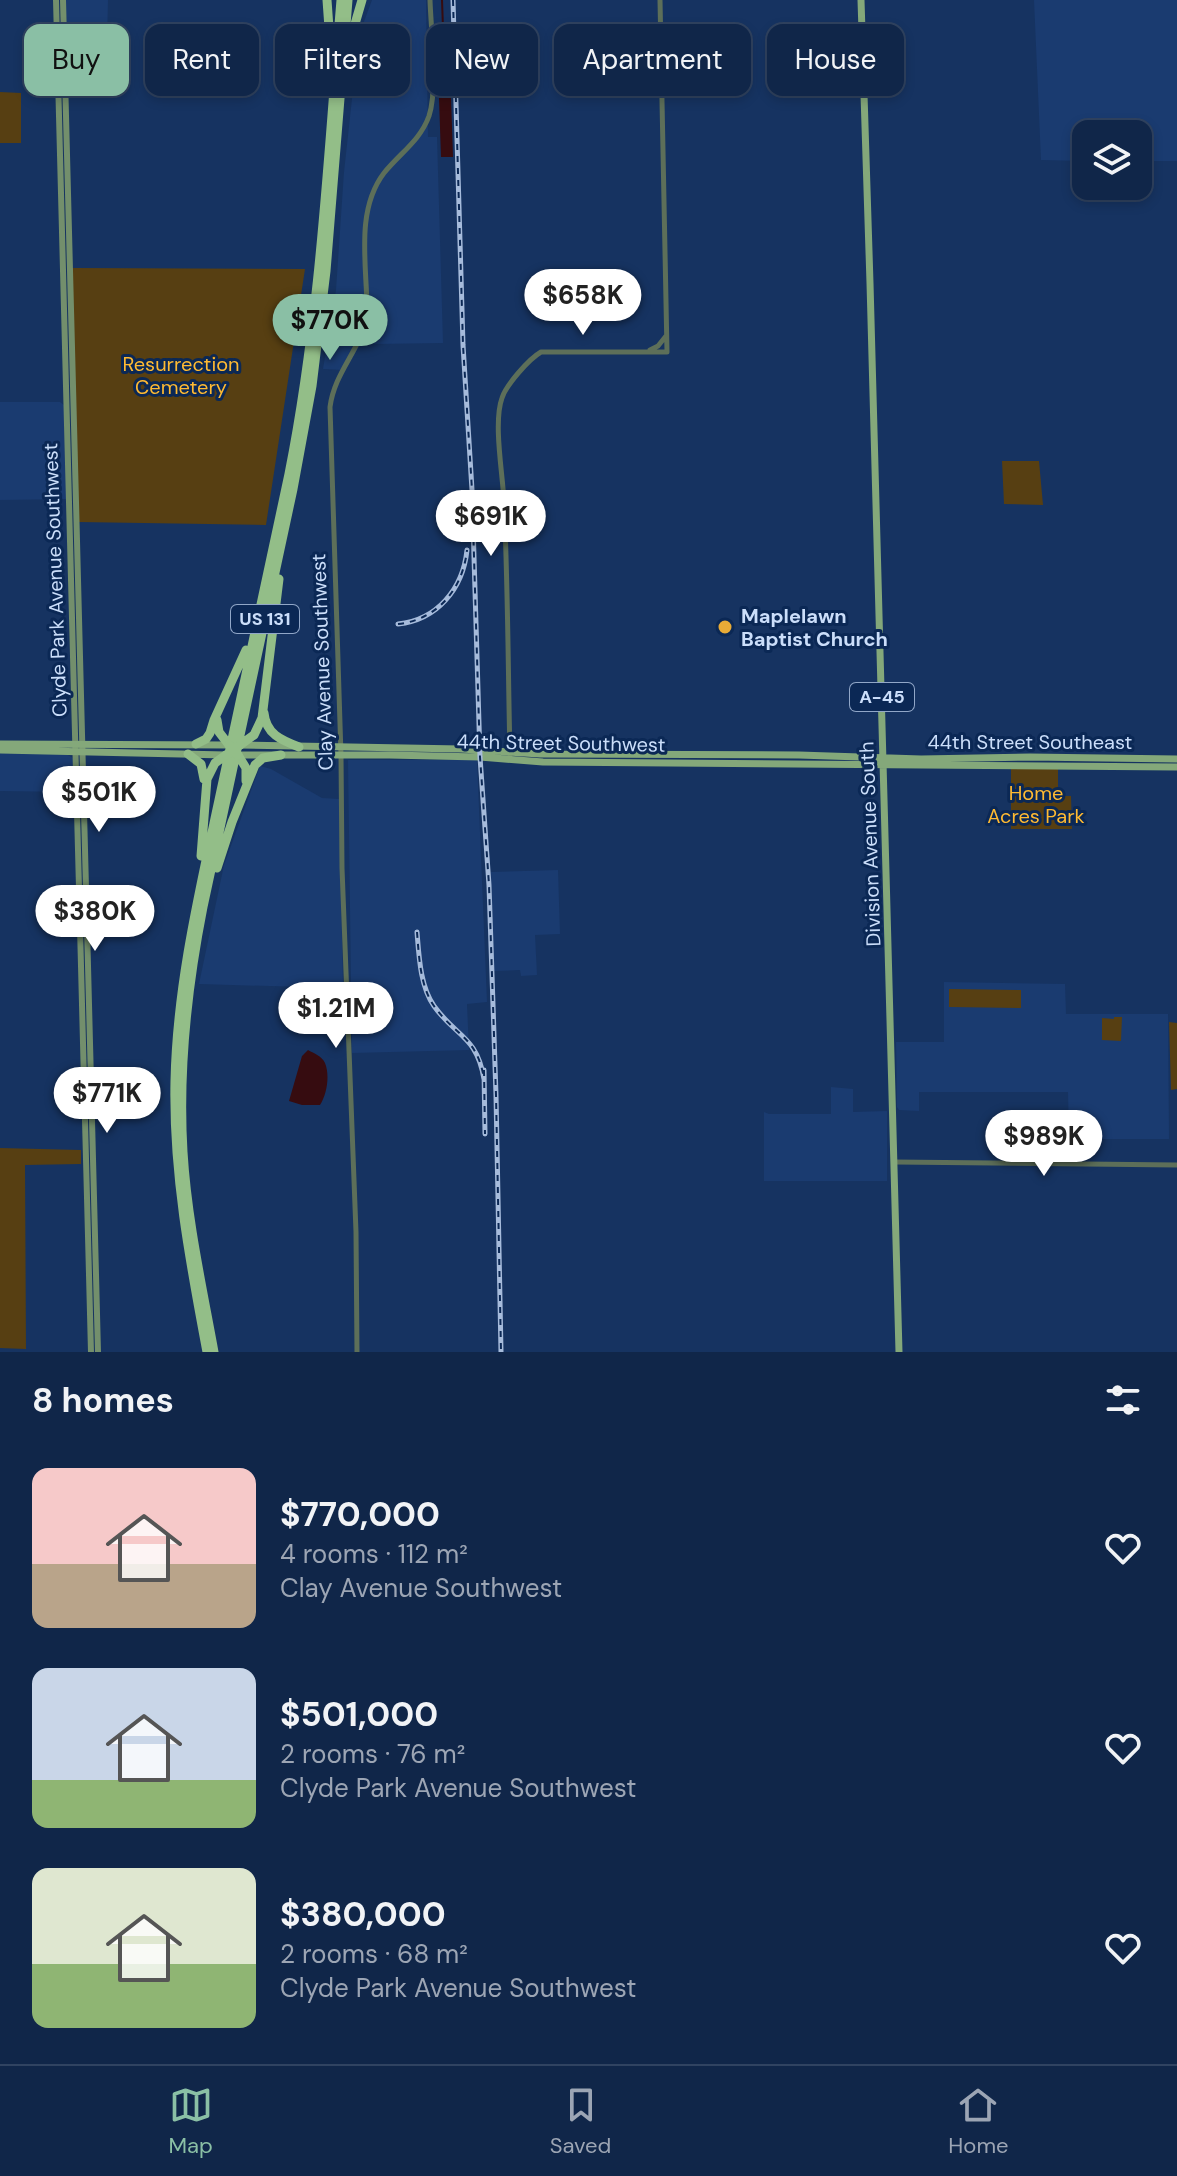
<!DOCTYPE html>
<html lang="en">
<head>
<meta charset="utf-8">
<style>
  :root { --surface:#102649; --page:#192e50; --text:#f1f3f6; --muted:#9ca5b4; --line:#304361; --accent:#8abfa5 }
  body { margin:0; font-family:"DM Sans",sans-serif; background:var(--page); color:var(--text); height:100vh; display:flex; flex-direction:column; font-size:30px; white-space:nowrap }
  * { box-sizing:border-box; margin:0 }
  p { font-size:26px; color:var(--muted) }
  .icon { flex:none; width:44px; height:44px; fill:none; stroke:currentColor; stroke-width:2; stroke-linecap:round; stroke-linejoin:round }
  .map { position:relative; height:1352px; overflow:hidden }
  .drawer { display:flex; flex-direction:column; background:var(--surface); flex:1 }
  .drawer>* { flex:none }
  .top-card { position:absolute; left:24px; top:24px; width:1130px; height:72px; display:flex; gap:16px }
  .buttons { position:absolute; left:1072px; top:120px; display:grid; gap:16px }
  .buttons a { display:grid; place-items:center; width:80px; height:80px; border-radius:16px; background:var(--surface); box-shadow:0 4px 12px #0003,0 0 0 2px var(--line); font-size:40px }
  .price { position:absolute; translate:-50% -68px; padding:0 18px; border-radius:28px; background:#fff; color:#222; font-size:26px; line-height:52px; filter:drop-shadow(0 2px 4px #0008) }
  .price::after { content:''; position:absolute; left:50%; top:48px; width:24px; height:18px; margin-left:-12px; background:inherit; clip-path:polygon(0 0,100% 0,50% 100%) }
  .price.selected { background:var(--accent); color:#111 }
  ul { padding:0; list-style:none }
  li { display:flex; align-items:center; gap:24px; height:200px; padding:0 32px }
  li span { display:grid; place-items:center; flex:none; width:224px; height:160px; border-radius:16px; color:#555 }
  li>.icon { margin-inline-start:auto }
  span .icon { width:96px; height:96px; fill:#fffc; stroke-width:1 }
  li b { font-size:34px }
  h2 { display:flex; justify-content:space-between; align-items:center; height:96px; padding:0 32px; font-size:34px }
  .tag { padding:0 28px; border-radius:16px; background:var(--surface); box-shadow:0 4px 12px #0003,0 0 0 2px var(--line); font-size:28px; line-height:72px }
  .tag.selected { background:var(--accent); color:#111 }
  .tab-bar { display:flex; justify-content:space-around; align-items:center; height:112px; border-top:2px solid var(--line); background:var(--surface); font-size:22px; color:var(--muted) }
  .tab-bar a { display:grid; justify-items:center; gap:4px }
  .tab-bar .selected { color:var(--accent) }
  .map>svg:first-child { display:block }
  .built { fill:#1a3b70 }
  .green { fill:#573f12 }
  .water { fill:#360c10 }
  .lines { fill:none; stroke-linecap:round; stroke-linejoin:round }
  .stream { stroke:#360c10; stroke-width:2 }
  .tertiary { stroke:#5d6f59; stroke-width:5 }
  .secondary { stroke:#738f6c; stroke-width:6 }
  .primary { stroke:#84a87a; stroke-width:7 }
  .motorway { stroke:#93be88; stroke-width:9 }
  .rail-casing { stroke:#a6bbdb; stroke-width:5 }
  .rail { stroke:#0b2855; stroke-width:2; stroke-dasharray:6; stroke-linecap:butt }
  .motorway-bridge { stroke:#93be88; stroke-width:9 }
  .poi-dot { fill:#e8ab37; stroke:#0b2855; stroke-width:3 }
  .labels { text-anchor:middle; stroke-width:6; stroke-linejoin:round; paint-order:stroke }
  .shield { fill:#0b2855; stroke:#91a7c8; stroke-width:2 }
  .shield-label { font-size:18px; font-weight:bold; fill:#cbdefa }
  .park-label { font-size:20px; fill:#ffba32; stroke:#0b2855 }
  .street-label { font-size:20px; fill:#cbdefa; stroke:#0b2855 }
  .poi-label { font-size:20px; font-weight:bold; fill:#cbdefa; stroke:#0b2855; text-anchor:start }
</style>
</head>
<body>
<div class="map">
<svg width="1177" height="1352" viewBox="0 0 1177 1352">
  <rect width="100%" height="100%" fill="#163361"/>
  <!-- built -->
  <path class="built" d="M64 0H108L107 42H101L100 65H71L66 62Z
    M372 0H426L428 137H437L443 343 374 344 363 341 344 370 323 369 336 290 344 172 359 35Z
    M1034 0H1177V161H1138V134H1086V161L1041 160Z
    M0 402H60L64 405 67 499 0 500Z
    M0 753 66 754 73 758 75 792 0 791Z
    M348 760H477L487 1002 467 1004 469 1050 352 1053Z
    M260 766 271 769 322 798 339 799 343 986 337 988 199 984 224 865Z
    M558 870 560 934 535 935 537 975 521 976 520 970 494 971 491 872Z
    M944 982 1065 984 1066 1014H1168L1169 1139H1069L1068 1092H919V1111L899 1110 897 1107 896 1042H944Z
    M831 1087 853 1089V1112L887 1111V1181H764V1112L769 1114H831Z"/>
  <!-- green -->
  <path class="green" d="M0 92 21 93V143H0Z
    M72 268 305 269 266 525 78 522Z
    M1002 461H1039L1043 505 1004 504Z
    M1011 767H1058V796H1071L1072 829H1011Z
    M949 989 1021 990V1008L949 1007Z
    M1114 1017H1122L1121 1041 1102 1040V1018L1114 1019Z
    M1169 1022 1177 1023V1089L1171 1090Z
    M0 1148 81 1150V1164L25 1165 26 1349 0 1348Z"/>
  <!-- water -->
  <path class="water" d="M439 98H451L453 157H441Z
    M308 1050C313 1053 322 1056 325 1063 330 1075 327 1094 320 1105H302L289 1101 302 1056Z"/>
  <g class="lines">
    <!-- stream -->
    <path class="stream" d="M442 0 443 28 440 44 446 80 443 92"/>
    <!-- tertiary -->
    <path class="tertiary" d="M650 350 658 346 666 336
      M510 755C508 670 508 586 504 502 503 475 493 423 502 398 506 385 529 359 541 352H667L660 0
      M895 1162 1177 1165
      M357 1352 356 1232 342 868 341 755 330 407C335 369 364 348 367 310 367 266 355 211 384 173 400 153 420 141 429 116 438 88 431 31 430 0"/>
    <!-- secondary -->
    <path class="secondary" d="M56 0 91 1352
      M63 0 98 1352"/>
    <!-- primary -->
    <path class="primary" d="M861 0 870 283 899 1352
      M0 744 229 745
      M240 745 461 749 540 754 799 755 921 759 1030 757 1177 759
      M0 750 226 755
      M238 755H389L480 757 543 762 1177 767"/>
    <!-- motorway -->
    <path class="motorway" d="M327 0 331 56
      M350 41 362 0
      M264 713C266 734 281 740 299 747
      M217 720 219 732 229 745
      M196 744 206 739 210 733 214 720 246 650
      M240 745 254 735 262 718 279 579
      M188 754 201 764 204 779
      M238 755 246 768V781
      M201 856 207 779 215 763 226 755
      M217 868 232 822 255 765 263 758 281 755
      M207 1352C190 1262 173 1173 175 1081 177 986 199 893 219 800 242 691 266 583 289 474 320 318 328 158 341 0
      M214 1352C202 1286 187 1219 183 1152 178 1069 187 988 203 907L293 489 312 386 326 271 348 0"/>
    <!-- rail casing -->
    <g class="rail-casing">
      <path id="rail" d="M453 0 463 345 472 490 480 757 489 885 496 1095 501 1352
        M398 624C437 620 463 589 467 550
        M417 932C419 956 420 986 434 1006 456 1037 477 1036 484 1079
        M484 1070 485 1134"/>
    </g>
    <!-- rail -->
    <use href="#rail" class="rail"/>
    <!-- motorway-bridge -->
    <path class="motorway-bridge" d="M229 745 234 749 240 745
      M226 755 234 751 238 755"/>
  </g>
  <!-- markers -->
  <circle class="poi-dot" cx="725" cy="627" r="8"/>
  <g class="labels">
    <!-- shield labels -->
    <g class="shield">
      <rect x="231" y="605" width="68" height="28" rx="6"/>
      <rect x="850" y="683" width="64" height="28" rx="6"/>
    </g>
    <g class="shield-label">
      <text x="265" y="625">US 131</text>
      <text x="882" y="703">A-45</text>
    </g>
    <!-- park labels -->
    <g class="park-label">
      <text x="181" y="371">Resurrection<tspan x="181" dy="23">Cemetery</tspan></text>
      <text x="1036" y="800">Home<tspan x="1036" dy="23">Acres Park</tspan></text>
    </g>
    <!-- street labels -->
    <g class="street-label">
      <text transform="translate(55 580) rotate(-92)" y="7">Clyde Park Avenue Southwest</text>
      <text transform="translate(322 662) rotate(-92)" y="7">Clay Avenue Southwest</text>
      <text x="1030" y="749">44th Street Southeast</text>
      <text transform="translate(561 743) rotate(1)" y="7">44th Street Southwest</text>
      <text transform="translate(870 844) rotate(-92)" y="7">Division Avenue South</text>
    </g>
    <!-- poi labels -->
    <g class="poi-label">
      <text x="741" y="623">Maplelawn<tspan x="741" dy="23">Baptist Church</tspan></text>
    </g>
  </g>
</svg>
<div class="buttons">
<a><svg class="icon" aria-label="layers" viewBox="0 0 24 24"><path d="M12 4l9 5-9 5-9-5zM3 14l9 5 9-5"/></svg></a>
</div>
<b class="price" style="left:583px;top:337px">$658K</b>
<b class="price selected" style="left:330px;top:362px">$770K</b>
<b class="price" style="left:491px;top:558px">$691K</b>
<b class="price" style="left:99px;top:834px">$501K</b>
<b class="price" style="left:95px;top:953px">$380K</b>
<b class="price" style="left:336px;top:1050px">$1.21M</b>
<b class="price" style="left:107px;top:1135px">$771K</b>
<b class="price" style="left:1044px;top:1178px">$989K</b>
<div class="top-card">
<a class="tag selected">Buy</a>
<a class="tag">Rent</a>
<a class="tag">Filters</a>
<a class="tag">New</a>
<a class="tag">Apartment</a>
<a class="tag">House</a>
</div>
</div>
<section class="drawer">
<h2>8 homes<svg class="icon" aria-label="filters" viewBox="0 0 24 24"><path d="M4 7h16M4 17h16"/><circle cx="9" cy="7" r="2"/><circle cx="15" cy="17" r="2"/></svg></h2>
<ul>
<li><span style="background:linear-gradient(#f6c9c9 60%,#b9a48a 0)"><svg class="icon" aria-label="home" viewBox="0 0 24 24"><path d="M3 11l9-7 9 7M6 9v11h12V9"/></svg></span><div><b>$770,000</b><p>4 rooms · 112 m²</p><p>Clay Avenue Southwest</p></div><svg class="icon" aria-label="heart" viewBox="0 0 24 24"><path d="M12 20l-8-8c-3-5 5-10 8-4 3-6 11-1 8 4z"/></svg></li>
<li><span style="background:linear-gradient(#c9d6e8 70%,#8fb573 0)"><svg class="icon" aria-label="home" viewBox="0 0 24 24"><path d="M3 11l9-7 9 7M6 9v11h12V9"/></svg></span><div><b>$501,000</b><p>2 rooms · 76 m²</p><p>Clyde Park Avenue Southwest</p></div><svg class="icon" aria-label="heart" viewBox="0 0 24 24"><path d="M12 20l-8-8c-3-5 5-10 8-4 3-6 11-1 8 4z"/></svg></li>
<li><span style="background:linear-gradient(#dfe7d0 60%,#8fb573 0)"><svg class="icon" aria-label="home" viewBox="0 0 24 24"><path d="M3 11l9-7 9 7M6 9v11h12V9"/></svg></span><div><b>$380,000</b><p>2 rooms · 68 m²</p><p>Clyde Park Avenue Southwest</p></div><svg class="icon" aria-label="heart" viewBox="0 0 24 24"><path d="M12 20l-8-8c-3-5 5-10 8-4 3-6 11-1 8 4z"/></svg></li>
</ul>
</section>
<nav class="tab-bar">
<a class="selected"><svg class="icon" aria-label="map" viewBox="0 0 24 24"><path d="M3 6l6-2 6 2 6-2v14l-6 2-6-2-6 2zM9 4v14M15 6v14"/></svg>Map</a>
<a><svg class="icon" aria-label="saved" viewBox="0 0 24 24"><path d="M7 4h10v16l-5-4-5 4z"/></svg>Saved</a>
<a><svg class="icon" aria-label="home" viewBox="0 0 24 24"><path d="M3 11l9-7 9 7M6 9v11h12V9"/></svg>Home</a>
</nav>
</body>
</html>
